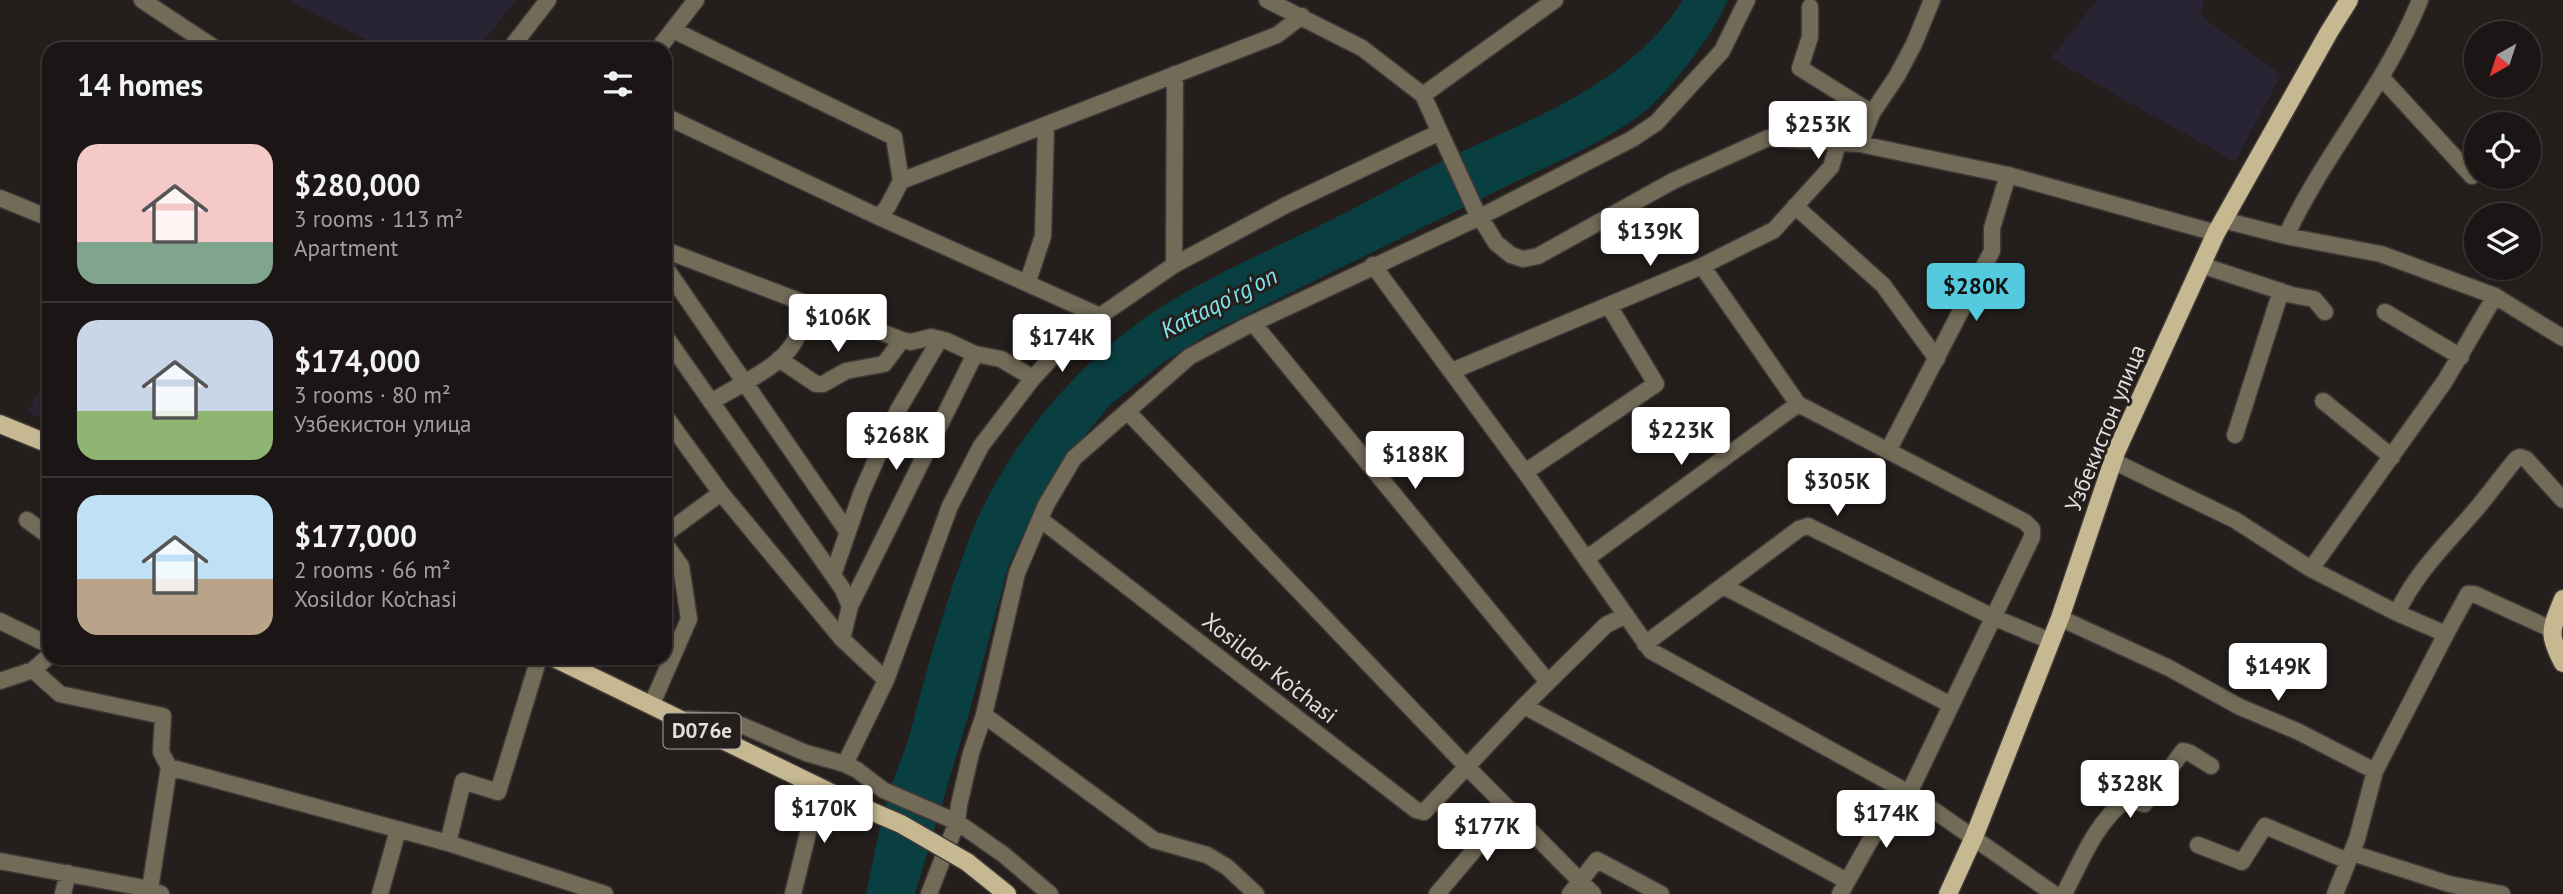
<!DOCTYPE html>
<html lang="en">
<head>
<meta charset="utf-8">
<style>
  :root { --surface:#1b1615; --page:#282322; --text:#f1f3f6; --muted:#a09fa0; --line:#393534; --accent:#55cadf }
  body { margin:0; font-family:"PT Sans",sans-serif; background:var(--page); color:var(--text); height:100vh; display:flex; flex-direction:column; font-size:26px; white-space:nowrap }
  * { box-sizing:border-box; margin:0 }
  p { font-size:23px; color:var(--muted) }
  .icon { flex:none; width:38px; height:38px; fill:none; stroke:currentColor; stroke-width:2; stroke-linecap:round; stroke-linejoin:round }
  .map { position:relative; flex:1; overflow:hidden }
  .panel { position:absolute; left:42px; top:42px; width:630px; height:623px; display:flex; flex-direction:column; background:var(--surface); border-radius:21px; box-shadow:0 2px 5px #0004,0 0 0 2px var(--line) }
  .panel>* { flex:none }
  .needle { width:46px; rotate:219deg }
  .buttons { position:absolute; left:2464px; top:21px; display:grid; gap:14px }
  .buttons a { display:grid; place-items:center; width:77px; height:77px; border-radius:50%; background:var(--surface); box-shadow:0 2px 5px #0004,0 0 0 2px var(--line); font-size:35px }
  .price { position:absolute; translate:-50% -60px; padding:0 16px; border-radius:7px; background:#fff; color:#222; font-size:23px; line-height:46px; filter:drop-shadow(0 2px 4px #0008) }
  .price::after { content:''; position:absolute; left:50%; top:42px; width:21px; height:16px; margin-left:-10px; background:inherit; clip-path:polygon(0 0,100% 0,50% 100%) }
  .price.active { background:var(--accent); color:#111 }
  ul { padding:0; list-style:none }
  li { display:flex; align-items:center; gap:21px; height:175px; padding:0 35px }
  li+li { border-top:2px solid var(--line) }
  li span { display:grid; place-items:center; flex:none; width:196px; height:140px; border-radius:21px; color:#555 }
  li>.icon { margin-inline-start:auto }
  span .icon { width:84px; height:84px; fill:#fffc; stroke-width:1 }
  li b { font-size:30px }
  h2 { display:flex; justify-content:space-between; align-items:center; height:84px; padding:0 35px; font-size:30px }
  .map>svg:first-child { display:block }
  .education { fill:#292434 }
  .water { fill:#0a3f42 }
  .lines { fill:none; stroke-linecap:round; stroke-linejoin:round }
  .minor-casing { stroke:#3f3937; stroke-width:19 }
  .major-casing { stroke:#3f3937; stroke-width:21 }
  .minor { stroke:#726b58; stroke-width:16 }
  .major { stroke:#c6b891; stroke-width:18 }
  .major-bridge-casing { stroke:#3f3937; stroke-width:21; stroke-linecap:butt }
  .major-bridge { stroke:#c6b891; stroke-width:18 }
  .labels { text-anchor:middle; stroke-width:6; stroke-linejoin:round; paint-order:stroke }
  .shield { fill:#241e1c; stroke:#aaa5a3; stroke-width:2 }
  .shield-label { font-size:21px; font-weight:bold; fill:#e4dfdd }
  .street-label { font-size:23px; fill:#e4dfdd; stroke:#241e1c }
  .water-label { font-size:24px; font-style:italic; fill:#80e5eb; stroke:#241e1c }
</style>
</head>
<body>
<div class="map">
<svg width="2563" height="894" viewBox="0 0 2563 894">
  <rect width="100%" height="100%" fill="#241e1c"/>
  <!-- education -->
  <path class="education" d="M288 0H516L478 49H384Z
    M2097 0H2204L2200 15 2281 75 2235 162 2051 58Z
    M49 374V421L27 412Z"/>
  <!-- water -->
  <path class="water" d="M1683 0H1728C1713 34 1680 77 1654 103 1616 139 1548 165 1501 189 1402 237 1304 286 1206 335L1164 362 1110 405 1061 464 1040 497 1008 567 970 710 915 894H866C874 859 880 821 891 787 898 766 907 747 912 726 929 661 947 597 971 534 1001 459 1059 385 1122 335 1183 286 1261 255 1331 220 1374 199 1414 174 1457 154 1539 116 1632 81 1683 0Z"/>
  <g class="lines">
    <!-- minor casing -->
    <g class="minor-casing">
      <path id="minor" d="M142 0 216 49
        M1267 0 1362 48 1423 95 1475 209 1496 243 1511 255 1523 259 1538 256 1673 181 1768 138 1860 144 2008 175 2216 233
        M1810 7V37L1800 68 1872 113
        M673 30 894 137 901 181
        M510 49 548 0
        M658 49 696 0
        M2382 78 2472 176
        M1423 95 1555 0
        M665 116 879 217 1100 316
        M1860 144 1872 113 1897 76 1914 44 1932 0
        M0 198 49 218
        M1795 206 1883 285 1937 359
        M879 217 888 206 901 181 1277 35 1302 16
        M2223 220 2286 236 2381 254 2495 296 2563 338
        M2286 236C2324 154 2386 85 2420 0
        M665 250 902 340 911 342 931 337 947 341 975 354 1001 359 1033 378
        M1174 265 1175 74
        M1373 265 1525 472 1651 651 1909 793 2054 894
        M2201 265 2292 295 2314 299 2325 312
        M1702 266 1798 404 2025 522 2032 529V537L1909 793
        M665 267 847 531
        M1028 281 1043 236 1046 125
        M2385 312 2461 357
        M1253 323 1548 682
        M665 336 842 588 850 606 842 639
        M779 359 816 384H823L846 371 884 364 902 340
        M1452 371 1702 266 1774 230 1831 167 1838 144
        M2323 401 2392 457
        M711 402C732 389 770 371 785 354 798 341 803 322 810 305
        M1127 411 1468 768 1593 894
        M665 416 721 493 842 639 886 680
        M2235 435 2281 291
        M1889 449 1992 251V228L2008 175
        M2113 461 2235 520 2311 569 2397 613 2446 634 2468 594H2474L2551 629
        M1525 472 1656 384 1609 306
        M1040 519 1416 810 1424 812 1524 706 1606 625 1626 615
        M27 520 49 536
        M665 534 721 493
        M1586 559 1798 404
        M2311 569 2445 381 2495 296
        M833 575 861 494 898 410 940 339
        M1723 586 1951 705
        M850 606 975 354
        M2397 613C2415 574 2444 546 2472 514 2487 497 2501 477 2516 459L2520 457 2526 459 2563 500
        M2060 618 2169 668 2240 707 2297 731 2375 771 2446 634
        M0 621 49 645
        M1645 644 1799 529 1808 526 1993 617 2050 641
        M33 670 60 694 163 716 161 752 169 767 150 889
        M0 681 33 670 49 656
        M651 706 689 619 681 566 665 544
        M1524 706 1847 881
        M984 715 1154 840 1207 855 1227 867 1256 894
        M681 719 727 721 741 725 806 753 845 764 857 770 883 790 957 822 1004 855 1050 894
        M845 764 886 680 950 506 981 446 1033 378 1057 352 1100 316 1174 265 1286 205 1440 132
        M169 767 448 843 605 894
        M448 843 463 781 498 792 539 658
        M2198 845 2242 862 2265 826 2348 861
        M2352 853 2449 884 2502 894
        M0 861 150 889 161 894
        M63 894 68 873
        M380 894 398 830
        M793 894 819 788
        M929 894 957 822 959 805 971 753 984 715 1017 573 1046 505 1074 458 1189 357 1247 326 1480 217 1632 139 1656 123 1722 51 1747 0
        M1437 894 1509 809
        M1570 894 1597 860 1661 894
        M1840 894 1900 788
        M2064 894C2082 860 2095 823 2127 799L2144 804 2183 751 2190 753 2211 766
        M2335 894 2357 839 2375 771"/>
    </g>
    <!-- major casing -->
    <g class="major-casing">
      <path id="major" d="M0 424 49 444
        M2563 599C2551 629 2547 633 2563 663
        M554 658 850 802
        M967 862 1007 894
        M1948 894 1974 837 2060 618 2116 452 2216 233 2329 32 2349 0"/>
    </g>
    <!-- minor -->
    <use href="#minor" class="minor"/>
    <!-- major -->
    <use href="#major" class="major"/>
    <!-- major-bridge casing -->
    <g class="major-bridge-casing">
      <path id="major-bridge" d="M850 802 901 824 967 862"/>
    </g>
    <!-- major-bridge -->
    <use href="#major-bridge" class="major-bridge"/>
  </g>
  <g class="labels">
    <!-- shield labels -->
    <rect class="shield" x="663.5" y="713.5" width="77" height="35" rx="5"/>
    <g class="shield-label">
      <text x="702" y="738">D076e</text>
    </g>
    <!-- street labels -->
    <g class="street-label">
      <text transform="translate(2105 428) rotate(-68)" y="8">Узбекистон улица</text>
      <text transform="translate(1270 668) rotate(38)" y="8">Xosildor Ko’chasi</text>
    </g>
    <!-- water labels -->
    <g class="water-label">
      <text transform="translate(1219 303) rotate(-27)" y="8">Kattaqo'rg'on</text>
    </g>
  </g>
</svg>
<div class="buttons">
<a><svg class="needle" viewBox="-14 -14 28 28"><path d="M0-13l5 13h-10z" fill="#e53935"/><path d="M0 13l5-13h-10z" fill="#a09fa0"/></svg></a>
<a><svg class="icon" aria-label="locate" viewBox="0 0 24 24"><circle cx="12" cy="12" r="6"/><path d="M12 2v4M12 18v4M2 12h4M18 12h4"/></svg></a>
<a><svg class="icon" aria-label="layers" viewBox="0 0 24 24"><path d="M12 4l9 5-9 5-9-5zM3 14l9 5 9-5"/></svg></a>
</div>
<b class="price" style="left:1818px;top:161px">$253K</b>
<b class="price" style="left:1650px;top:268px">$139K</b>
<b class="price active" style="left:1976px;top:323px">$280K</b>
<b class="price" style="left:838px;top:354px">$106K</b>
<b class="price" style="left:1062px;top:374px">$174K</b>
<b class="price" style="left:1681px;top:467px">$223K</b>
<b class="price" style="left:896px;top:472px">$268K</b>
<b class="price" style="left:1415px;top:491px">$188K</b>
<b class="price" style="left:1837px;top:518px">$305K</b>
<b class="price" style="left:2278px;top:703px">$149K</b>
<b class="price" style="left:2130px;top:820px">$328K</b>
<b class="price" style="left:824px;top:845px">$170K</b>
<b class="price" style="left:1886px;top:850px">$174K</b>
<b class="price" style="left:1487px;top:863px">$177K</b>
<section class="panel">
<h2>14 homes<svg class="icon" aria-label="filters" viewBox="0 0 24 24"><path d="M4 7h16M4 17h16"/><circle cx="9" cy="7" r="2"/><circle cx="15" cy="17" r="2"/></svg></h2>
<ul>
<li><span style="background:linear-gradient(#f6c9c9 70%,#7fa58c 0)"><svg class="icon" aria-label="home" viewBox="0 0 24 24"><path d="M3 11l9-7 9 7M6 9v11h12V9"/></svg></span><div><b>$280,000</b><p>3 rooms · 113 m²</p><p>Apartment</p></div></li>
<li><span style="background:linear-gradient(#c9d6e8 65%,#8fb573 0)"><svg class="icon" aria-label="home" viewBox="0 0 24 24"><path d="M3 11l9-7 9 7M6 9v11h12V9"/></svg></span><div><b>$174,000</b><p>3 rooms · 80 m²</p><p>Узбекистон улица</p></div></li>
<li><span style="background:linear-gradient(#bfe0f5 60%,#b9a48a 0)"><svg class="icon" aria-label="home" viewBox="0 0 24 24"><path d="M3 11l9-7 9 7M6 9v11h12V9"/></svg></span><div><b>$177,000</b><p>2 rooms · 66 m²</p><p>Xosildor Ko’chasi</p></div></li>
</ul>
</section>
</div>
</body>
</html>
